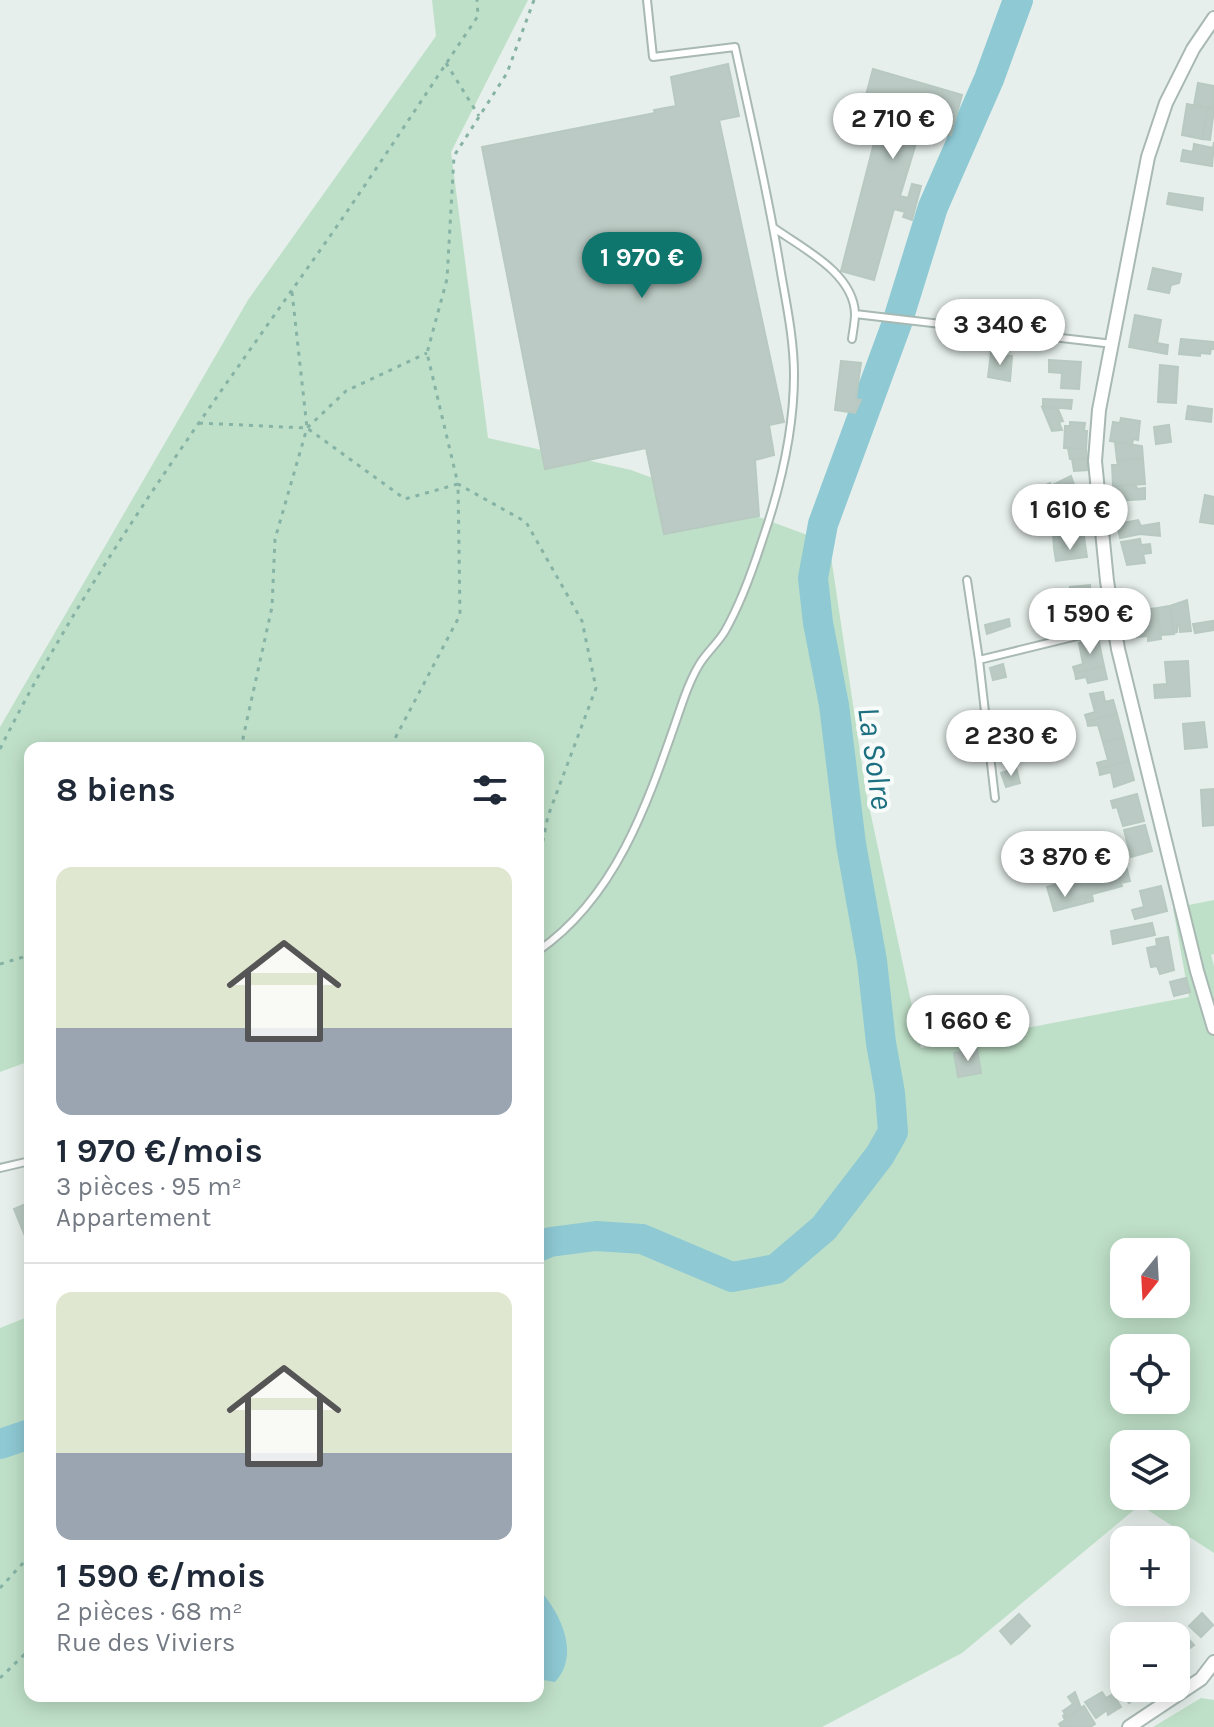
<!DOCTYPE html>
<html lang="fr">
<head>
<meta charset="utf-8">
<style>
  :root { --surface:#fff; --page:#f6f6f7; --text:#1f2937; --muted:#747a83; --line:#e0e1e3; --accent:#0f766e }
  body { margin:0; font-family:Karla,sans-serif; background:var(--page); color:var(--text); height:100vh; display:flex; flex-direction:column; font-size:30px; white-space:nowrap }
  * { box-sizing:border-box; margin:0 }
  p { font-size:26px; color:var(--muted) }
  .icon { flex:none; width:44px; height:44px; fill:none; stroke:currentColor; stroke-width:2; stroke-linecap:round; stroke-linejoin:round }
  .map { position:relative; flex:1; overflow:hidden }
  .details { position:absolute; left:24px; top:742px; width:520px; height:960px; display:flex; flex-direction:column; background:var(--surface); border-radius:16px; box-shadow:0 4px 20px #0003 }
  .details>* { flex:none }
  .needle { width:52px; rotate:198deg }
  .fabs { position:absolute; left:1110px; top:1238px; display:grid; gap:16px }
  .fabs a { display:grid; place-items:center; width:80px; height:80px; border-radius:16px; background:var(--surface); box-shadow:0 4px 20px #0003; font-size:40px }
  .price { position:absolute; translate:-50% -68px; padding:0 18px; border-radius:28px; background:#fff; color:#222; font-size:26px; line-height:52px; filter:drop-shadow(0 2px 4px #0008) }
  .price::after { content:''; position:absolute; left:50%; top:48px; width:24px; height:18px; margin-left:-12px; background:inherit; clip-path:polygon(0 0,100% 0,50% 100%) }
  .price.active { background:var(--accent); color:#fff }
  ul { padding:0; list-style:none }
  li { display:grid; align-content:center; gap:16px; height:424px; padding:0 32px }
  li+li { border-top:2px solid var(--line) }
  li span { display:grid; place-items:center; height:248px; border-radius:16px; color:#555 }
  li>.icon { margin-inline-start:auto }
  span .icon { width:144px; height:144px; fill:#fffc; stroke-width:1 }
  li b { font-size:34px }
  h2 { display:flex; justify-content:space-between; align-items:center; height:96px; padding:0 32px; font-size:34px }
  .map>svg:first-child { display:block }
  .green { fill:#bfe0c8; fill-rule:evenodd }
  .water { fill:#8ec9d4 }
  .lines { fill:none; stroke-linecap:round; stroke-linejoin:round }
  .river { stroke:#8ec9d4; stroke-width:30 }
  .building { fill:#bbcac4; stroke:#b8c9c2; stroke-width:2 }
  .service-casing { stroke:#a8b8b2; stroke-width:10 }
  .minor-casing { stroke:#a8b8b2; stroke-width:16 }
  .path { stroke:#86b3a5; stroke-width:3; stroke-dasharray:4 6; stroke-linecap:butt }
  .service { stroke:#fff; stroke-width:6 }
  .minor { stroke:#fff; stroke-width:12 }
  .labels { text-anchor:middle; stroke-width:8; stroke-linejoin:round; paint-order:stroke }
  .water-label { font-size:32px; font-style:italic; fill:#1c6f80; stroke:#f7fbf9 }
</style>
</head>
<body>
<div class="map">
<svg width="1214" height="1727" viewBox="0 0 1214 1727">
  <rect width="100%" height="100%" fill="#e6efeb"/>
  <!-- green -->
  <path class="green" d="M432 0H528L451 152 488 438 631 470 829 543 866 792 921 1048 1189 997 1173 908 1214 900V954L1211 955 1214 966V1553L1140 1505 962 1653 822 1727H0V1328L30 1316V1696H538V748H30V1061L0 1072V727L248 300 436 36ZM1124 1252H1176V1304H1124ZM1124 1348H1176V1400H1124ZM1124 1444H1176V1496H1124Z
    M1201 1698 1214 1700V1727H1153Z"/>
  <!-- water -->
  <path class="water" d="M538 1588C560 1612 581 1654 555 1682L538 1679Z"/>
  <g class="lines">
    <!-- river -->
    <path class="river" d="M538 1247 550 1242 596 1236 642 1239 732 1277 776 1269 824 1228 880 1155 893 1132 890 1093 881 1043 872 961 851 844 834 705 818 623 813 578 823 524 897 323 933 207 989 79 1018 0
      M0 1444 30 1434"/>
  </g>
  <!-- building -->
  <path class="building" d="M728 64 739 116 719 120 784 422 769 425 774 455 755 460 759 516 664 534 646 448 545 469 482 147 655 113 654 110 676 106 671 77Z
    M873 69 962 95 951 135 921 127 900 196 908 198 912 184 921 186 912 220 903 217 905 212 894 209 874 280 841 271 881 116 862 110Z
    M1198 83 1214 86V109L1194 105Z
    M1187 104 1208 108 1202 139 1182 135Z
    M1208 108 1214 109 1210 140 1202 139Z
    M1214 142 1212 166 1181 161 1183 150 1193 152 1194 144 1213 148Z
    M1169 193 1203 198 1202 210 1167 204Z
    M1153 268 1181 274 1179 283 1171 285 1169 293 1148 289Z
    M1135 315 1161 320 1157 343 1168 345 1167 354 1129 347Z
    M1181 339 1214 342V349H1211L1210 354 1200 353V356L1179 354Z
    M991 353 1012 356 1010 381 988 377Z
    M1049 360 1081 362 1079 389 1061 388 1062 373 1049 372Z
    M841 361 861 363 856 399 861 400 855 413 835 410Z
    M1160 365 1178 367 1176 403 1158 402Z
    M1043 399 1072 400 1071 409 1043 406Z
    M1188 406 1212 409 1211 422 1186 419Z
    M1042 407 1058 409 1063 421 1059 422 1062 430 1052 431Z
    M1121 418 1140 421 1138 440 1133 439 1132 445 1110 441 1113 422 1120 423Z
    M1070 422 1085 423 1084 431H1087L1086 449 1064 448 1065 426H1070Z
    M1169 425 1171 442 1156 444 1154 427Z
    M1115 442 1142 446 1143 459 1117 460Z
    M1068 448 1086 449 1087 458 1070 459Z
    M1087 458 1088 470 1074 471 1072 459Z
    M1143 459 1145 484 1113 486 1112 465H1118L1117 460Z
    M1071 476 1076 490 1046 502 1039 488 1050 483 1051 486Z
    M1136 485 1137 489 1145 488V499L1114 501 1113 486Z
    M1076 490 1081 502 1051 513 1046 502Z
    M1205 495 1214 497V524L1200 522Z
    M1081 512 1085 544 1054 548 1053 534 1068 532 1066 516Z
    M1138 520 1141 526 1159 523 1160 536 1140 534 1120 538 1117 524Z
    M1140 539 1141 545 1150 544 1151 553 1143 554 1145 563 1127 565 1121 542Z
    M1085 544 1087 557 1056 561 1054 548Z
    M1090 585 1091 598 1060 601V596L1070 594V587Z
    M1091 598 1094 620 1073 623 1071 607 1061 608 1060 601Z
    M1187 600 1191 631 1180 632 1179 624H1177V632L1174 633 1170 606Z
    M1170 606 1174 634 1161 635 1157 608Z
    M1157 608 1161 639 1148 641V636L1137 637V630L1143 629 1140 610Z
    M1140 610 1143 629 1130 632 1127 612Z
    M1009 619 1010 626 987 634 985 625Z
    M1213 621 1214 630 1195 633 1193 624Z
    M1098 638 1104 666 1075 673 1073 667 1083 664 1079 643Z
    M1188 661 1190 696 1155 698 1154 685 1167 684 1165 662Z
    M1003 664 1006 677 993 680 990 668Z
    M1104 666 1107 679 1088 683 1086 677 1076 679 1075 673Z
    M1103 692 1105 702 1113 700 1117 714 1087 721 1085 715 1095 712 1090 694Z
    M1117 714 1123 737 1103 742 1098 725 1088 726 1087 721Z
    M1015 716 1019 729 999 734 996 722Z
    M1204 722 1207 747 1185 749 1183 724Z
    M1123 737 1129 761 1099 769 1097 763 1108 760 1103 742Z
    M1129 761 1134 780 1114 787 1111 772 1100 775 1099 769Z
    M1016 768 1020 783 1006 787 1001 773Z
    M1214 789V825L1203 826 1201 790Z
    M1137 794 1144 821 1123 826 1117 807 1113 808 1111 801Z
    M1145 825 1152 851 1131 857 1124 830Z
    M1126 866 1130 881 1121 883 1122 886 1063 902 1057 884Z
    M1057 884 1063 902 1092 895 1093 901 1054 911 1047 887Z
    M1161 886 1167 911 1135 919 1132 910 1144 907 1140 891Z
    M1152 923 1155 935 1113 944 1111 931Z
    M1168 937 1174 970 1160 974 1157 966 1151 967 1147 948 1157 946 1156 939Z
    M1186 978 1190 992 1174 996 1170 982Z
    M977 1049 981 1073 958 1077 954 1053Z
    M30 1202V1248L14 1209Z
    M1202 1613 1213 1625 1201 1637 1189 1626Z
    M1019 1614 1030 1626 1011 1644 1000 1631Z
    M1179 1628 1194 1645 1176 1659V1636H1170Z
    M1124 1678V1688H1132L1138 1696 1129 1703 1115 1686Z
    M1075 1692 1081 1708 1067 1717 1063 1711 1073 1704 1068 1697Z
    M1102 1692 1106 1698 1113 1694 1121 1707 1108 1715 1107 1710 1096 1718 1085 1702Z
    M1084 1706 1095 1724 1090 1727H1061L1059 1724 1065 1720 1063 1716 1065 1714 1067 1717Z"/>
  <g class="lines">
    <!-- service casing -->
    <g class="service-casing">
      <path id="service" d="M774 228C802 248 854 273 855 314 855 322 853 331 852 339
        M855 314 1113 344
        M967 580 979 660
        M995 798 979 660 1114 627
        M538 951C622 893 652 789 684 698 688 687 693 675 699 665 706 653 718 643 725 631 741 603 752 572 762 541 780 489 794 431 794 375 794 341 787 307 781 273 769 197 751 122 735 47L653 57 647 0
        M0 1168 30 1161"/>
    </g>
    <!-- minor casing -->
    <g class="minor-casing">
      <path id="minor" d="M1214 18 1193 49 1166 103 1148 157 1099 410 1095 461 1107 581 1118 649 1197 971 1214 1028
        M1129 1727 1201 1679 1214 1662"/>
    </g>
    <!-- path -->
    <path class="path" d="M534 0 507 73 454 156 447 279 427 353 458 484 526 522 582 621 596 688 548 816 538 864
      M446 63 479 116
      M292 292 307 428
      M199 423 307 428 405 499 458 484 460 615 390 748
      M249 748 243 738 272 607 275 539 307 428 346 391 427 353
      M0 749C84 580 196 427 304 273 364 189 420 102 478 16L477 0
      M0 964 30 955
      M0 1588 25 1561 30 1562
      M0 1678 30 1649"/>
    <!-- service -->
    <use href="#service" class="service"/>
    <!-- minor -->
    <use href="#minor" class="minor"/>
  </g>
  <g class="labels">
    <!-- water labels -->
    <g class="water-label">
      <text transform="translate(876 758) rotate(82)" y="11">La Solre</text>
    </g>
  </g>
</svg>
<div class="fabs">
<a><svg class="needle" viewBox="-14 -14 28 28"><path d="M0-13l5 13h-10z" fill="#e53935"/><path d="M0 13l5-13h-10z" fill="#747a83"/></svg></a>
<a><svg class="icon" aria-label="locate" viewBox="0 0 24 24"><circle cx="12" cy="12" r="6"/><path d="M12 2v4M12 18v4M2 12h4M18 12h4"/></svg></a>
<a><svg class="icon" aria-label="layers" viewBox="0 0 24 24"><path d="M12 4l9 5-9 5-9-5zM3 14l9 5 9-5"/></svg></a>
<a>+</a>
<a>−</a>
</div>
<b class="price" style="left:893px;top:161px">2 710 €</b>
<b class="price active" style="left:642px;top:300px">1 970 €</b>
<b class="price" style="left:1000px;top:367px">3 340 €</b>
<b class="price" style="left:1070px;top:552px">1 610 €</b>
<b class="price" style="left:1090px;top:656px">1 590 €</b>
<b class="price" style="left:1011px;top:778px">2 230 €</b>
<b class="price" style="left:1065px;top:899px">3 870 €</b>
<b class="price" style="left:968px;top:1063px">1 660 €</b>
<section class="details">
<h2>8 biens<svg class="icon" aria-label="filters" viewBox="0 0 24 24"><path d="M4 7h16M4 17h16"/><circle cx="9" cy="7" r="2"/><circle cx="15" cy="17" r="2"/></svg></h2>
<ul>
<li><span style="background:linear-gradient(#dfe7d0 65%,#9aa5b1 0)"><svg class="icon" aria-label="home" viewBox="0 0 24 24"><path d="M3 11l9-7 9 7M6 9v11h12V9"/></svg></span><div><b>1 970 €/mois</b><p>3 pièces · 95 m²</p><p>Appartement</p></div></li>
<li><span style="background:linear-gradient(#dfe7d0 65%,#9aa5b1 0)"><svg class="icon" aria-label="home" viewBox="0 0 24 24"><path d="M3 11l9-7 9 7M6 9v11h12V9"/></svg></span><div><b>1 590 €/mois</b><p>2 pièces · 68 m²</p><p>Rue des Viviers</p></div></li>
</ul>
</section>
</div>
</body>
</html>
